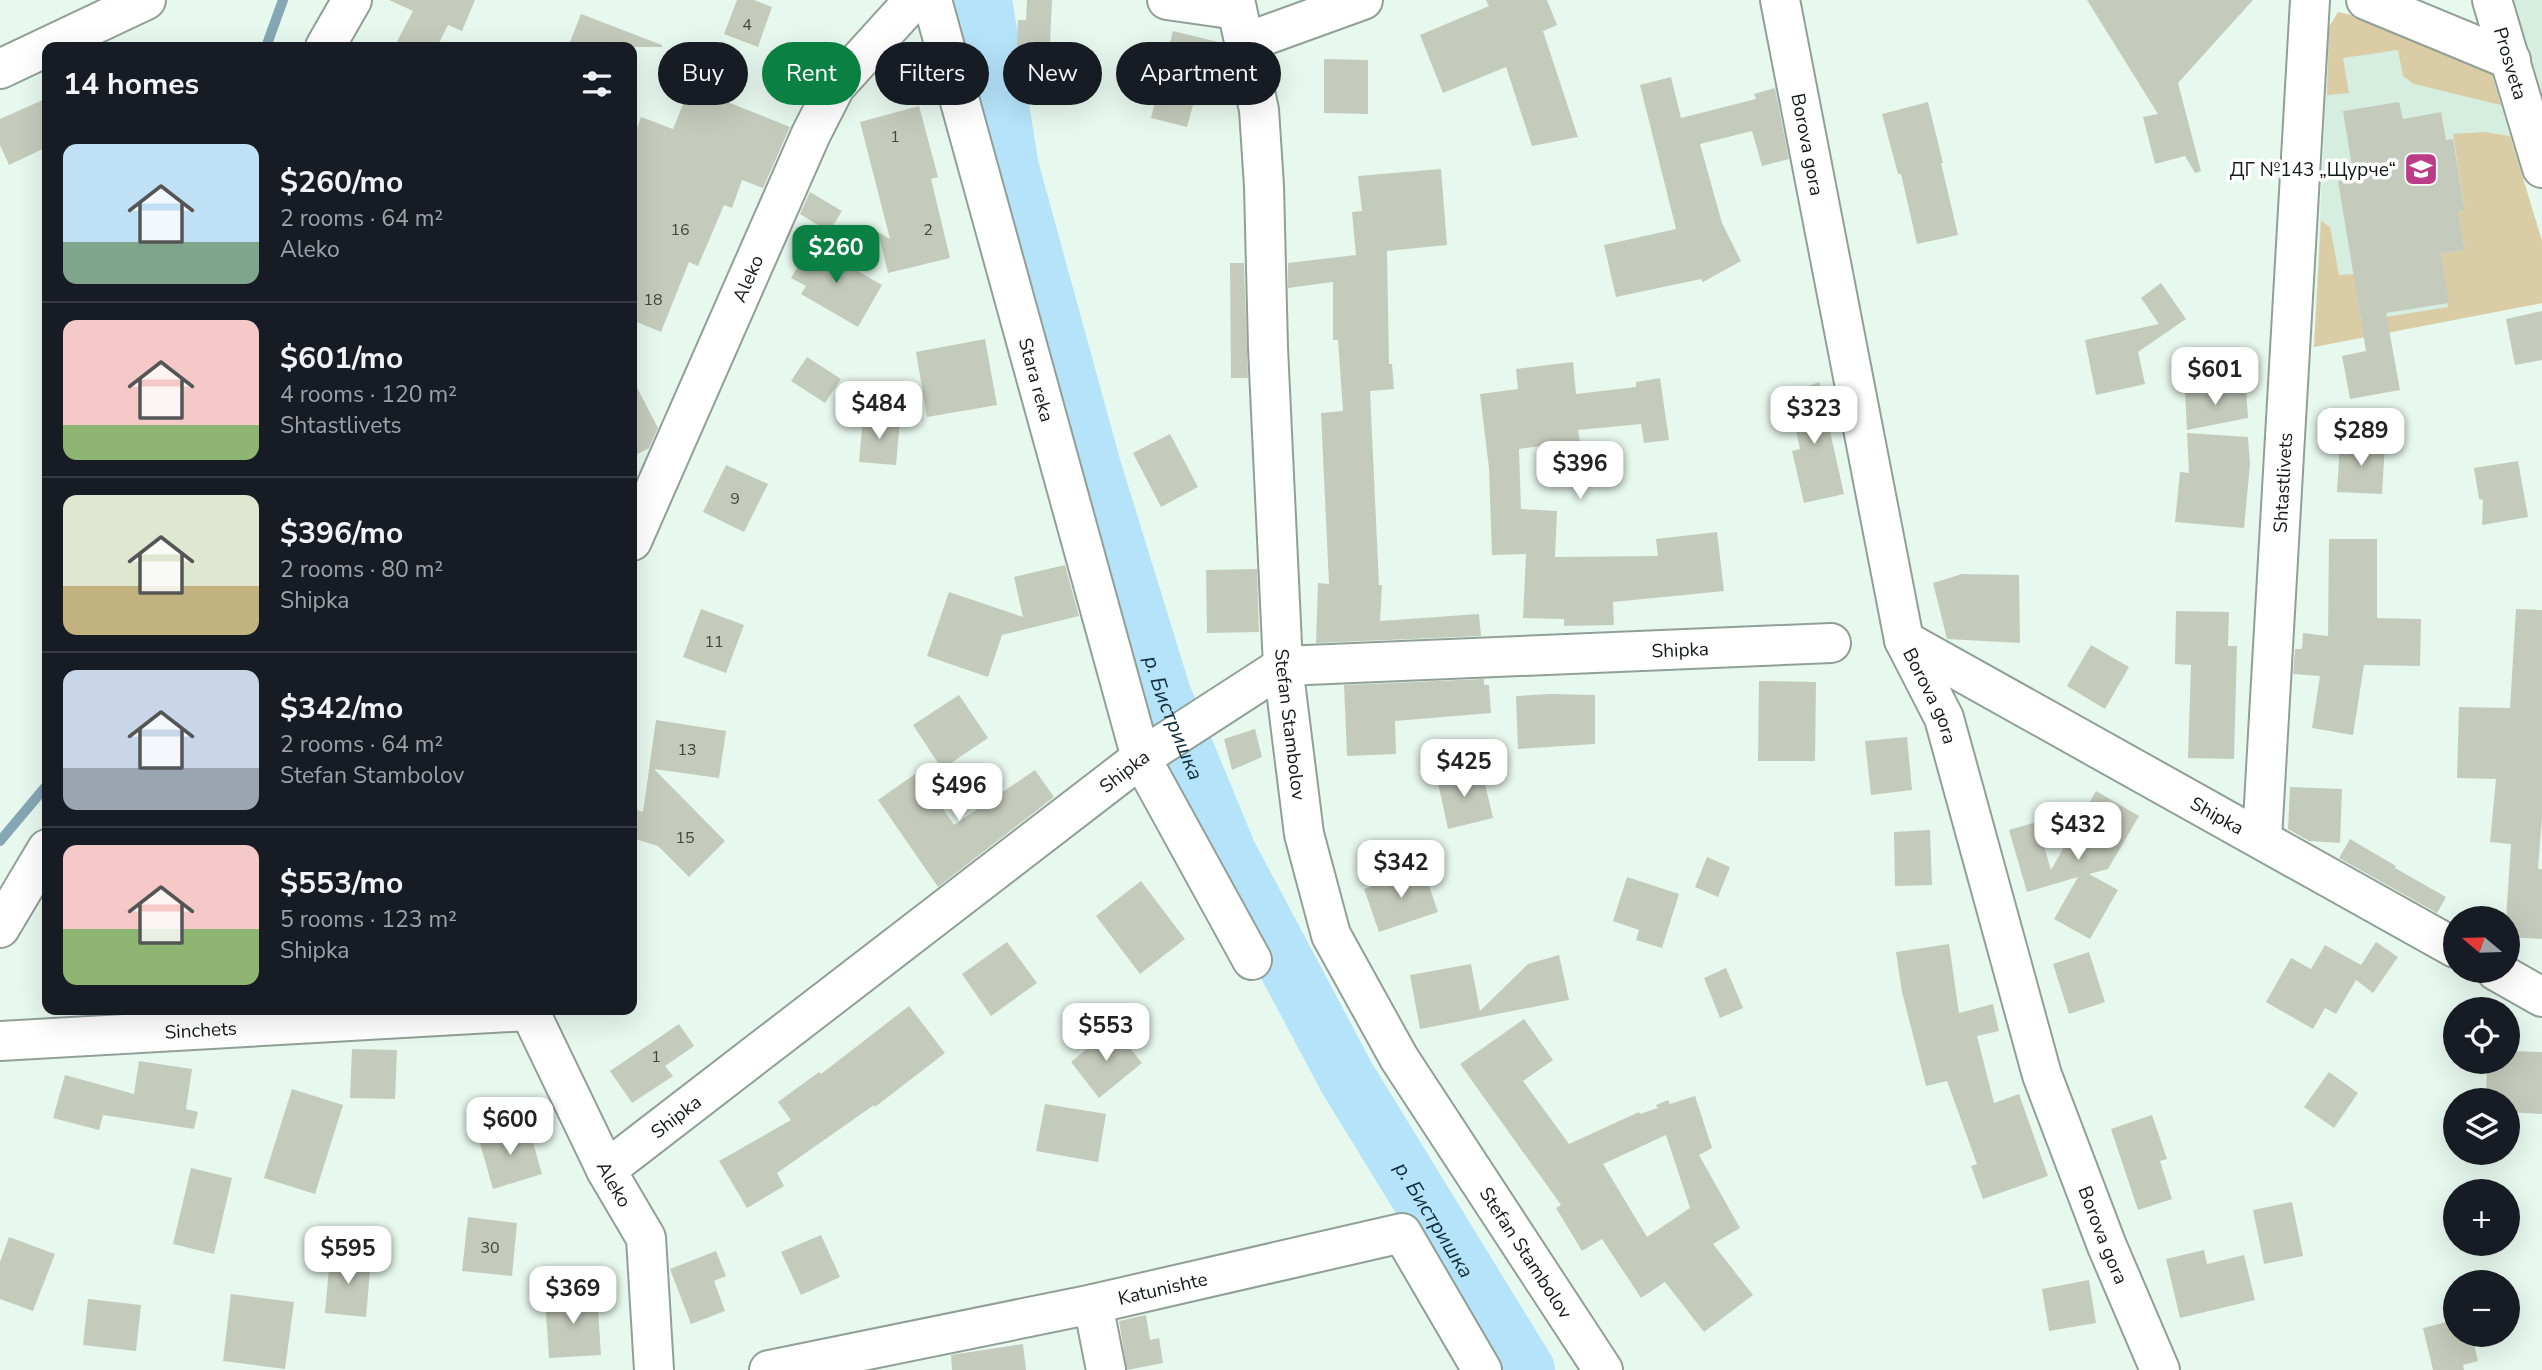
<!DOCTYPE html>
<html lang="en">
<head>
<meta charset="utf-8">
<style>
  :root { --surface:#171b24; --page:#20242c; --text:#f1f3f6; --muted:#9ea1a6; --line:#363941; --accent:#0b8043 }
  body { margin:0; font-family:"Nunito Sans",sans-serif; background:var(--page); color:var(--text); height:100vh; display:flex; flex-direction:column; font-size:26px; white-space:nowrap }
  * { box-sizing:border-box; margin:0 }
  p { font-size:23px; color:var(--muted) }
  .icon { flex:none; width:38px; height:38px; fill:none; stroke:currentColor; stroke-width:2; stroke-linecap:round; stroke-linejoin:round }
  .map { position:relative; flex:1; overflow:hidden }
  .side { position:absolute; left:42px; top:42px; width:595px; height:973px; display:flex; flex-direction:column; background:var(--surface); border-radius:14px; box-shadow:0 7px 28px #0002 }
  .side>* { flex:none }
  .guide { position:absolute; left:658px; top:42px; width:665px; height:63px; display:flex; gap:14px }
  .needle { width:46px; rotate:289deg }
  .tools { position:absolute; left:2443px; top:906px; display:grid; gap:14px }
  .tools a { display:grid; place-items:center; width:77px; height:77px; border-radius:50%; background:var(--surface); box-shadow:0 7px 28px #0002; font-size:35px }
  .price { position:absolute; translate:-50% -60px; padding:0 16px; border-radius:14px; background:#fff; color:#222; font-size:23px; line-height:46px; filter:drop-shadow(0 2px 4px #0008) }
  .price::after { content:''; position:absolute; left:50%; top:42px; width:21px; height:16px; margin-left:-10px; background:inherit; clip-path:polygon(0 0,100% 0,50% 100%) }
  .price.selected { background:var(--accent); color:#fff }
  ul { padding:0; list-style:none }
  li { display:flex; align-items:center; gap:21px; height:175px; padding:0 21px }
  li+li { border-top:2px solid var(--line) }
  li span { display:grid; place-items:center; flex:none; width:196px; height:140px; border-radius:14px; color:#555 }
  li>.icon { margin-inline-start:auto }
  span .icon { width:84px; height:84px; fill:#fffc; stroke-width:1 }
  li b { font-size:30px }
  h2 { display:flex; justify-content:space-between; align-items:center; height:84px; padding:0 21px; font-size:30px }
  .chip { padding:0 24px; border-radius:32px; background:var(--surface); box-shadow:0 7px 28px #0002; font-size:24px; line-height:63px }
  .chip.selected { background:var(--accent); color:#fff }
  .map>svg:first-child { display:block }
  .built { fill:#d6eee0 }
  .green { fill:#dacca4 }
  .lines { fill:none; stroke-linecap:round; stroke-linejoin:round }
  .stream { stroke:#85a7b5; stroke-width:10 }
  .river { stroke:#b5e3f9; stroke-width:58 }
  .building { fill:#c5cbbc; fill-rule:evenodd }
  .minor-casing { stroke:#91a097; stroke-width:42 }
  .minor { stroke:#fff; stroke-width:38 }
  .labels { text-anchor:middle; stroke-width:7; stroke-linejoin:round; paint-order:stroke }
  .number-label { font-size:16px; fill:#404640 }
  .street-label { font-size:19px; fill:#141a17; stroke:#fff }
  .poi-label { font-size:19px; fill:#141a17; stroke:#fff; text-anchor:end }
  .water-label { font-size:21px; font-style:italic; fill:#112d39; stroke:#fff }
</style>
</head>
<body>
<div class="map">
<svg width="2542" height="1370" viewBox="0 0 2542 1370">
  <rect width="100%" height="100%" fill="#e7f8ee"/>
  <!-- built -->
  <path class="built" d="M2506 0H2542V106Z
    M2338 12 2489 65 2542 241V303L2314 347 2329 27Z"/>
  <!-- green -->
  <path class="green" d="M2338 12 2361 17 2489 65 2501 105 2414 84 2403 76 2398 50 2343 58 2349 93 2327 95 2329 27Z
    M2484 132 2510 136 2542 241V303L2314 347 2321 221 2330 227 2339 275 2354 274 2361 321 2448 307 2441 254 2465 250 2458 212 2465 211 2453 134Z"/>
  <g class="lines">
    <!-- stream -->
    <path class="stream" d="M266 47 283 0
      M0 841 47 785"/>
    <!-- river -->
    <path class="river" id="s1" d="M983 0 1010 168 1092 467 1162 694 1228 854 1347 1078 1526 1370"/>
  </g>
  <!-- building -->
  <path class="building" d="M389 0H475L462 31 448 25 437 47H394L413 11Z
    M737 0H754L772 7 758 47 724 34Z
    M1027 0H1052L1049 66H1042L1041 90 1015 89 1018 20H1026Z
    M1486 0H1547L1557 25 1543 31 1578 137 1532 146 1506 67 1443 93 1420 35 1489 6Z
    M2087 0H2253L2178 83 2201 171 2195 173 2185 156 2155 164 2143 117 2158 114Z
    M581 14 662 45V47H568Z
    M1173 31 1222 43 1224 51 1211 102 1195 98 1187 127 1151 118Z
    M1324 59 1368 60V114L1324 113Z
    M1671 77 1681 118 1756 99 1754 94 1775 88 1789 159 1762 166 1752 131 1700 144 1722 223 1741 261 1703 282 1701 279 1616 297 1604 245 1676 229 1640 85Z
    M690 87 790 127 763 188 742 180 732 208 724 205 698 266 689 262 661 332 632 320V142L641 117 673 129Z
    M47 98V147L9 165 0 145V119Z
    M1928 102 1943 163H1941L1958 235 1917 244 1901 174H1898L1882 114Z
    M2399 102 2403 119 2441 112 2446 140 2453 139 2465 211 2458 212 2465 250 2441 254 2449 303 2386 313 2400 390 2350 399 2342 356 2366 351 2338 181 2354 179 2343 111Z
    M919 106 938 177 931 179 950 258 888 273 878 232 890 239 860 122Z
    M1441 169 1447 245 1387 251 1389 364H1392L1394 389 1370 391 1379 585H1382L1380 621 1479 614 1481 636 1316 643 1318 583 1329 584 1321 413 1343 411 1338 340H1333V282L1288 288V263L1356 255 1352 212 1362 211 1358 176Z
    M810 192 842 211 829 232 800 214Z
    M811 244 882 285 858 327 801 294 806 286 791 278Z
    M1230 263H1244L1248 378H1231Z
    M2161 283 2186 319 2138 352 2145 384 2096 395 2085 340 2159 324 2141 298Z
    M2542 311V360L2515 365 2506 319Z
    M985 339 997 405 927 417 916 352Z
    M807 357 841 379 825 403 791 381Z
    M1573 362 1576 394 1636 387V382L1660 378 1669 440 1644 443 1641 424 1578 430 1580 441 1519 449 1521 509 1557 511 1555 557 1658 556 1656 539 1717 532 1724 591 1613 602 1614 625 1564 626V619L1523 618 1526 554 1492 555 1489 468 1480 394 1518 389 1516 369Z
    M632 378 658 428 649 448 632 457Z
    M1819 382 1844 494 1804 503 1792 451 1800 449 1788 394Z
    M2246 388 2248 418 2187 430 2185 390Z
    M863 417 900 421 896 465 859 462Z
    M2187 433 2248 437 2250 464 2244 528 2175 522 2180 472 2189 473Z
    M1170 434 1198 487 1161 507 1133 453Z
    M2340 442 2385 445 2382 494 2337 492Z
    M2518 461 2528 517 2482 525 2483 500 2479 499 2474 468Z
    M726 465 768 484 744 532 703 512Z
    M2329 539H2377V618L2421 619 2420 666 2364 665 2353 735 2312 728 2320 676 2293 674 2295 649H2302L2303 633 2328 636Z
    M1065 565 1079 616 1002 635 988 677 927 656 949 592 1023 617 1014 577Z
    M1257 569 1259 632 1207 633 1206 570Z
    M1962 574 2019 575 2020 643 1947 639 1933 583Z
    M701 609 744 625 726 673 683 657Z
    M2516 609 2542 610V817L2538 869H2542V939L2508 937V919H2506L2511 844 2490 842 2496 779 2457 778 2459 707 2510 708Z
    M2176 611 2229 612 2228 646H2237L2234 759 2188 758 2191 665 2175 664Z
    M2091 645 2129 667 2105 709 2067 686Z
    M1484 679V685H1489L1491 713 1395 721 1396 754 1347 756 1344 685Z
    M1759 681 1816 682 1815 761H1758Z
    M1550 694 1595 695V744L1518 749 1516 696Z
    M959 695 988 738 942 769 913 725Z
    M656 720 726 731 719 778 654 769 725 841 689 877 658 846 632 838V808L643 812Z
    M1255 729 1262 757 1232 770 1224 739Z
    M1907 737 1912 790 1871 795 1865 741Z
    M1035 770 1054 797 938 887 878 800 918 772 954 825Z
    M1472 770 1473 777 1483 775 1493 818 1448 829 1437 778Z
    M2290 787 2342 789 2340 843 2309 841 2288 829Z
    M2096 791 2139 816 2108 869 2089 874 2118 890 2090 939 2054 919 2078 877 2027 892 2009 830 2037 822 2051 870Z
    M1930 830 1932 885 1895 886 1894 832Z
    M2350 839 2396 866 2395 868 2446 897 2437 913 2339 858Z
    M1707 857 1730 867 1718 897 1695 887Z
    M1423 868 1438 912 1379 932 1364 889Z
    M1627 877 1679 894 1662 948 1636 940 1639 930 1613 921Z
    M1141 881 1185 939 1140 974 1096 916Z
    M1007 942 1037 983 991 1016 962 974Z
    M2376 942 2398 957 2373 993 2356 980 2336 1014 2325 1008 2313 1029 2266 1002 2291 958 2311 969 2325 945 2361 965Z
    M1949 944 1959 1013 1993 1004 1999 1031 1977 1036 1994 1103 2019 1094 2048 1176 1983 1199 1971 1166 1977 1164 1947 1081 1926 1086 1902 992 1896 952Z
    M2089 952 2105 1002 2069 1014 2053 964Z
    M1559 955 1569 1000 1420 1029 1410 975 1471 964 1480 1011 1528 964Z
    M1726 968 1743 1008 1720 1018 1704 978Z
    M909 1006 945 1053 875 1107 874 1105 777 1173 784 1186 747 1208 719 1161 791 1120 778 1102 819 1072 821 1074Z
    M1524 1019 1553 1060 1523 1081 1569 1144 1639 1112 1640 1114 1658 1108 1656 1105 1668 1100 1670 1104 1695 1096 1712 1148 1699 1155 1740 1228 1713 1244 1753 1295 1704 1332 1665 1282 1641 1298 1602 1239 1582 1251 1556 1208 1561 1205 1460 1064ZM1666 1135 1690 1208 1647 1237 1603 1164Z
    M679 1024 694 1046 665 1066 673 1076 632 1103 610 1071Z
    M1113 1027 1142 1063 1099 1098 1071 1062Z
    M352 1049 397 1050 395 1099 350 1098Z
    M2508 1051 2542 1052V1114L2508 1112V1101H2486L2487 1062H2508Z
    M139 1061 192 1069 186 1109 198 1112 194 1129 103 1115 99 1130 53 1118 65 1075 134 1094Z
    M2329 1072 2358 1093 2334 1128 2304 1107Z
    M292 1089 343 1105 315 1194 264 1178Z
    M1045 1104 1106 1114 1098 1162 1036 1151Z
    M2152 1115 2167 1159 2160 1161 2172 1199 2138 1210 2111 1129Z
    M528 1125 542 1174 493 1189 479 1140Z
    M191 1168 232 1178 214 1254 173 1244Z
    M2292 1202 2303 1256 2264 1264 2253 1210Z
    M468 1217 517 1223 512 1276 462 1271Z
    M821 1235 840 1277 801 1295 781 1252Z
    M9 1237 55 1254 33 1311 0 1299V1262Z
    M2204 1250 2207 1264 2244 1255 2255 1300 2180 1318 2166 1259Z
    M716 1251 726 1276 714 1281 725 1311 691 1324 670 1269Z
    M330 1256 371 1259 366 1317 325 1313Z
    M2089 1280 2096 1323 2049 1331 2042 1289Z
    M231 1294 294 1302 285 1369 223 1361Z
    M597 1295 601 1355 549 1358 545 1298Z
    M88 1299 141 1305 136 1351 83 1345Z
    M1146 1315 1150 1340 1159 1338 1163 1363 1127 1370 1119 1321Z
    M2455 1320V1335H2472L2478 1361 2463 1365 2464 1370H2433L2423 1328Z
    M1023 1344 1026 1370H952L951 1355Z"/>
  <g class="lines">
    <!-- minor casing -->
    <g class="minor-casing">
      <g id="minor">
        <path id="s2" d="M932 0 1141 758 1252 960"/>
        <path d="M1167 0 1237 10"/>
        <path id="s3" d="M1235 0 1259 110 1264 186 1268 348 1283 666 1304 834 1331 935 1399 1058 1603 1370"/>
        <path id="s4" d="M1780 0 1904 640 1944 718 2042 1075 2107 1246 2160 1370"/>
        <path d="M2366 0 2511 60"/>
        <path id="s5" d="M2492 0 2542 168"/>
        <path d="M1244 43 1363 0"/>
        <path d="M325 47 352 0"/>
        <path d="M0 69 146 0"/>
        <path id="s6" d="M632 541 811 134 835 87 914 0"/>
        <path id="s7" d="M1904 640 2455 948"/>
        <path id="s8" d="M2262 839 2310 0"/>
        <path d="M0 928 47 849"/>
        <path d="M2496 971 2542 997"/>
        <path id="s9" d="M529 1010 606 1170 646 1238 654 1370"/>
        <path id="s10" d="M0 1041 528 1011"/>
        <path id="s11" d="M606 1170 1141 758 1283 666 1831 643"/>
        <path d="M1093 1304 1106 1370"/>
        <path id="s12" d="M769 1370 1093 1304 1402 1233 1482 1370"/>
      </g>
    </g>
    <!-- minor -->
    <use href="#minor" class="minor"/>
  </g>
  <!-- icons -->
  <defs>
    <g id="school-square" transform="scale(1.75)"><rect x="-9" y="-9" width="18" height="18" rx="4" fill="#bd3c87" stroke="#fff"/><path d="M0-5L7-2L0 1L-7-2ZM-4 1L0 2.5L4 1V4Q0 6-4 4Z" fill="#fff"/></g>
  </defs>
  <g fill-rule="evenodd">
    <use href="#school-square" x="2421" y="169"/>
  </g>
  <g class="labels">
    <!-- number labels -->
    <g class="number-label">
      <text x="747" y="30">4</text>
      <text x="895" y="142">1</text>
      <text x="680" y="235">16</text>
      <text x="928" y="235">2</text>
      <text x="653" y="305">18</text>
      <text x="735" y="504">9</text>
      <text x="714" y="647">11</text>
      <text x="687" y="755">13</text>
      <text x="685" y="843">15</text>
      <text x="656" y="1062">1</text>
      <text x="490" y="1253">30</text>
    </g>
    <!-- street labels -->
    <g class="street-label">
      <text dy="7" stroke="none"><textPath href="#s5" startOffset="66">Prosveta</textPath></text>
      <text dy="7" stroke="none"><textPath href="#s4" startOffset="147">Borova gora</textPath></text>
      <text dy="7" stroke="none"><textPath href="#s6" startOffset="287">Aleko</textPath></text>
      <text dy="7" stroke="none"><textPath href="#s2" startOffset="394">Stara reka</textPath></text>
      <text dy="7" stroke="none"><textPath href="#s8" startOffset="357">Shtastlivets</textPath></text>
      <text dy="7" stroke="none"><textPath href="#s11" startOffset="1242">Shipka</textPath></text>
      <text dy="7" stroke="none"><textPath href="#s4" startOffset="714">Borova gora</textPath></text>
      <text dy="7" stroke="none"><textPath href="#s3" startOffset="728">Stefan Stambolov</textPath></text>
      <text dy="7" stroke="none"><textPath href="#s11" startOffset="654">Shipka</textPath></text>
      <text dy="7" stroke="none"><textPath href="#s7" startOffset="359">Shipka</textPath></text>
      <text dy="7" stroke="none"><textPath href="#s10" startOffset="201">Sinchets</textPath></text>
      <text dy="7" stroke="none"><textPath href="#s11" startOffset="88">Shipka</textPath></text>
      <text dy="7" stroke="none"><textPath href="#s9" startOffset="194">Aleko</textPath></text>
      <text dy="7" stroke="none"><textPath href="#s4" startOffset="1281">Borova gora</textPath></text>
      <text dy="7" stroke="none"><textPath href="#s3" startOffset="1316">Stefan Stambolov</textPath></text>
      <text dy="7" stroke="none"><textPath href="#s12" startOffset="402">Katunishte</textPath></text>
    </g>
    <!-- poi labels -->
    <g class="poi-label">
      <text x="2396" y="176">ДГ №143 „Щурче“</text>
    </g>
    <!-- water labels -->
    <g class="water-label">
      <text dy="7" stroke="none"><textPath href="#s1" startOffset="744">р. Бистришка</textPath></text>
      <text dy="7" stroke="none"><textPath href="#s1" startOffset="1311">р. Бистришка</textPath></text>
    </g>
  </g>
</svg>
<div class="tools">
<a><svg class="needle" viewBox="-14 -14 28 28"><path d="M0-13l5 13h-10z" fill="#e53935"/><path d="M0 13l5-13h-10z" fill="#9ea1a6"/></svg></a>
<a><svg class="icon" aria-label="locate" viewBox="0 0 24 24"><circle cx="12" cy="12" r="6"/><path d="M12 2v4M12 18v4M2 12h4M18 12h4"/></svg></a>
<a><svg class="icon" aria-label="layers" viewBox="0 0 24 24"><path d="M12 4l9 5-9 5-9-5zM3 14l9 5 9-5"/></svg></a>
<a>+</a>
<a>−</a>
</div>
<b class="price selected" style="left:836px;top:285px">$260</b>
<b class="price" style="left:2215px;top:407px">$601</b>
<b class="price" style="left:879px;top:441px">$484</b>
<b class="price" style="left:1814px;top:446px">$323</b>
<b class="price" style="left:2361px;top:468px">$289</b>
<b class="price" style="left:1580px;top:501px">$396</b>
<b class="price" style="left:1464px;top:799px">$425</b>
<b class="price" style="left:959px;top:823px">$496</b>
<b class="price" style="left:2078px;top:862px">$432</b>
<b class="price" style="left:1401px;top:900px">$342</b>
<b class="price" style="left:1106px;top:1063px">$553</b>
<b class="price" style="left:510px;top:1157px">$600</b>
<b class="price" style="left:348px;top:1286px">$595</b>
<b class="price" style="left:573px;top:1326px">$369</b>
<div class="guide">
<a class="chip">Buy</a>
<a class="chip selected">Rent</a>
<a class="chip">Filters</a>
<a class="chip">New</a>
<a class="chip">Apartment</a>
</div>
<section class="side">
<h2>14 homes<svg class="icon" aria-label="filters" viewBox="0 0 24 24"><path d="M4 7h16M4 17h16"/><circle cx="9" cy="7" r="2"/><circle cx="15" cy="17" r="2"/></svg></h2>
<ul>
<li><span style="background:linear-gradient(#bfe0f5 70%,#7fa58c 0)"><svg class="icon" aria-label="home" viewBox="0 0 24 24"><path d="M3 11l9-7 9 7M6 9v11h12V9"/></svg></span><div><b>$260/mo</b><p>2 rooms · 64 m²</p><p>Aleko</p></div></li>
<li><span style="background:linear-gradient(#f6c9c9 75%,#8fb573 0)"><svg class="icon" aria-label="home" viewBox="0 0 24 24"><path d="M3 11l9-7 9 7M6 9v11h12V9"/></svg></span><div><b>$601/mo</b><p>4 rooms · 120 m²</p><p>Shtastlivets</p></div></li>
<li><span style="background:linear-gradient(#dfe7d0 65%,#c2b280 0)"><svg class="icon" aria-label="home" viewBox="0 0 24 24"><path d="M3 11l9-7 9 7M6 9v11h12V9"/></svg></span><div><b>$396/mo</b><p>2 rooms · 80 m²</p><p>Shipka</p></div></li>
<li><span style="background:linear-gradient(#c9d6e8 70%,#9aa5b1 0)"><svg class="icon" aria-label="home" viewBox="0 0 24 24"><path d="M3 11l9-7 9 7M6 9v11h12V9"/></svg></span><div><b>$342/mo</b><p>2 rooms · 64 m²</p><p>Stefan Stambolov</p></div></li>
<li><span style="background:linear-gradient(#f6c9c9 60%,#8fb573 0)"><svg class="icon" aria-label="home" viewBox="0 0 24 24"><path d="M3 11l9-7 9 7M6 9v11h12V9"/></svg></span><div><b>$553/mo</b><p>5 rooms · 123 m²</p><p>Shipka</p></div></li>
</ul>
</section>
</div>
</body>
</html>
